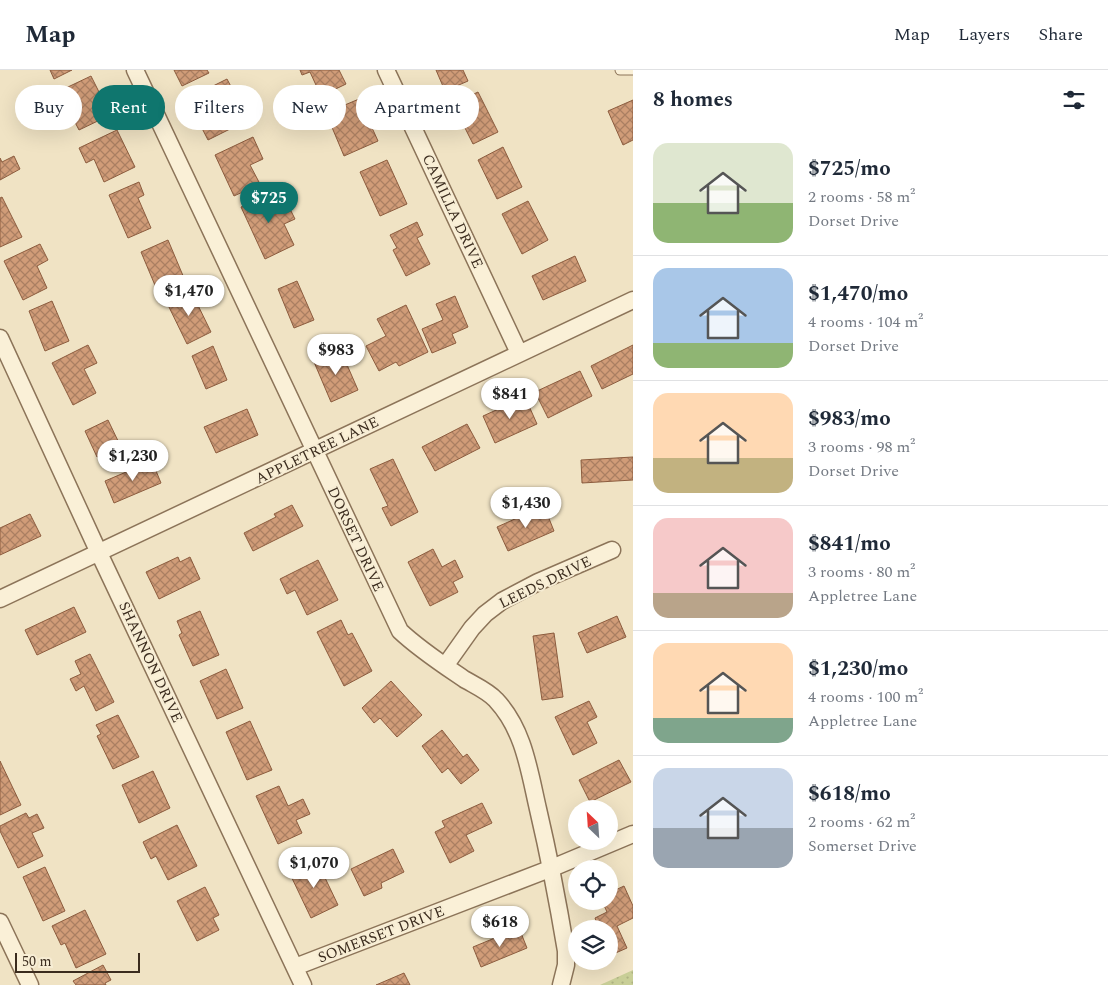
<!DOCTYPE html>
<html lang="en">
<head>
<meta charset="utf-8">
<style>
  :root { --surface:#fff; --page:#f2f2f3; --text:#1f2937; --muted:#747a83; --line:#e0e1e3; --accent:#0f766e }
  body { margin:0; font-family:Spectral,serif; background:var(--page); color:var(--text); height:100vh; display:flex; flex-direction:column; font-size:19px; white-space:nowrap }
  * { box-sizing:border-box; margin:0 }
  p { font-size:16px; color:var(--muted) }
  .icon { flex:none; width:28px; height:28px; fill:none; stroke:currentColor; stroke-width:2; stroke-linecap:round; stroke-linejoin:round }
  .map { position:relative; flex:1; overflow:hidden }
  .drawer { display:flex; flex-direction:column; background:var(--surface); width:475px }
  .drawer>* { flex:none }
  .top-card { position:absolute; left:15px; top:15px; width:475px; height:45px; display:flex; gap:10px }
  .needle { width:32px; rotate:335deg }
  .tools { position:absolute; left:568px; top:730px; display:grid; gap:10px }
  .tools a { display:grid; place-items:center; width:50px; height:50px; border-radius:50%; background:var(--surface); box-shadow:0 5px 20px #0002; font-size:25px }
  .scale { position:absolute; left:15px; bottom:12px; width:125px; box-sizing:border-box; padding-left:5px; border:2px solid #3b2c1e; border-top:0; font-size:14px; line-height:18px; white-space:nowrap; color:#3b2c1e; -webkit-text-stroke:4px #f7edd4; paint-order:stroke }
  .price { position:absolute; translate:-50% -42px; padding:0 11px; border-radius:18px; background:#fff; color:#222; font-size:16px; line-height:32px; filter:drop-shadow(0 1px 2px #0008) }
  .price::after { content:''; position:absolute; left:50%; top:30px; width:15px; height:11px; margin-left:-8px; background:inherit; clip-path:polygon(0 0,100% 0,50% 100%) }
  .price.current { background:var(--accent); color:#fff }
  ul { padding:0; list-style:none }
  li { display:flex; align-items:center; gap:15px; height:125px; padding:0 20px }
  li+li { border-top:1px solid var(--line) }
  li span { display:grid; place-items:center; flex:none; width:140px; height:100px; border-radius:15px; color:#555 }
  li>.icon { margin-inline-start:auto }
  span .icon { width:60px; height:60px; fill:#fffc; stroke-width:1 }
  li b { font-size:21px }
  h2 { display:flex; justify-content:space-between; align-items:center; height:60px; padding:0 20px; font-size:21px }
  .chip { padding:0 18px; border-radius:22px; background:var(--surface); box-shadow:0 5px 20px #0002; font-size:18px; line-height:45px }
  .chip.current { background:var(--accent); color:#fff }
  header { display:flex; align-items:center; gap:30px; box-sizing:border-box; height:70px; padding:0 25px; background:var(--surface); border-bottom:1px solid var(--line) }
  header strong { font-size:24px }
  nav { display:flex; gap:28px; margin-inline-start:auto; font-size:18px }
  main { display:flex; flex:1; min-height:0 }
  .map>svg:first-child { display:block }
  .park { fill:url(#park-dots) }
  .building { fill:url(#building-cross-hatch); stroke:#8c5c3e }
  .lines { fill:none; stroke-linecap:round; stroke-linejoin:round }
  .lane-casing { stroke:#8c7459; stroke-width:11 }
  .street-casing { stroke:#8c7459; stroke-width:19 }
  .lane { stroke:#faf0d7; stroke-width:9 }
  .street { stroke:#faf0d7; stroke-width:16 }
  .labels { text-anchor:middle; stroke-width:4; stroke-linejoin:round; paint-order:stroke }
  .street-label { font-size:15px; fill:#3b2c1e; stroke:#f7edd4 }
</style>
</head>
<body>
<header>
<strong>Map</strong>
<nav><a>Map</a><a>Layers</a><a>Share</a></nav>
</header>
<main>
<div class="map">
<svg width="633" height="915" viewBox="0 0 633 915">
  <defs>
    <pattern id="park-dots" width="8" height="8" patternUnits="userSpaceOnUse" patternTransform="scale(1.25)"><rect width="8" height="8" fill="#c9cf97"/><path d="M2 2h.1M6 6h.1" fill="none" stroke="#aeb282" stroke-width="1.8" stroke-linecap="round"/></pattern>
    <pattern id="building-cross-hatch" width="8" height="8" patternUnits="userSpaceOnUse" patternTransform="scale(1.25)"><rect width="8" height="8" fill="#d09c78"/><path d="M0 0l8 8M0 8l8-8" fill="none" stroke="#aa7f62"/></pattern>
  </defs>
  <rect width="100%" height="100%" fill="#f0e3c4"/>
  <!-- park -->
  <path class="park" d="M633 900V915H600Z"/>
  <!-- building -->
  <path class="building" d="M50 0H72L54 9Z
    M174 0H207L209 3 182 16Z
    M300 0H339L346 14 321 26 310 2 302 5Z
    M436 0H463L468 11 445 21Z
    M91 6 104 32 97 35 104 48 79 60 66 35 56 40 49 26Z
    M227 9 236 26 222 33 234 57 208 70 187 29Z
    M478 22 498 62 473 74 453 34Z
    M359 29 378 71 344 86 326 43Z
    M633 30V70L623 75 608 41Z
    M117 60 135 97 104 112 94 89 86 93 79 78Z
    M253 67 263 89 250 95 260 114 234 126 215 85Z
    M503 77 522 117 497 129 478 90Z
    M14 86 20 99 0 110V88L2 92Z
    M387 90 407 134 380 146 360 102Z
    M139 112 144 125 138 128 151 158 128 168 109 125Z
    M274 122 281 138 288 135 295 149 284 154 294 175 265 189 241 137Z
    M2 127 22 167 0 177V128Z
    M528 131 548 170 522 184 502 144Z
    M417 152 423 165 417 168 430 194 406 206 393 180 397 178 390 165Z
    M168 170 184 208 157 220 141 182Z
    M40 174 48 190 37 196 47 218 23 230 4 191Z
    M575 186 586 211 543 230 532 206Z
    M297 211 314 250 294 258 278 219Z
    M191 221 211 262 187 274 167 233Z
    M455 226 468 257 452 264 456 273 432 283 422 259 443 250 436 234Z
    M52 231 69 271 45 281 29 241Z
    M406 235 428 282 399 296 396 292 379 301 366 276 386 266 377 249Z
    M88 275 97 293 84 299 96 323 73 335 52 293Z
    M633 275V304L602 319 591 296Z
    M213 276 227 310 206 319 192 286Z
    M341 281 358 320 331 332 314 292Z
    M580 301 592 326 548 348 535 322Z
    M525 327 537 354 495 373 483 346Z
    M247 339 258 365 216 383 204 357Z
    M108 350 120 375 97 387 85 361Z
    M467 354 480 378 435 401 422 377Z
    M633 387V410L582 413 581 390Z
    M393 389 418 442 391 456 382 438 388 436 370 399Z
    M152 391 161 413 114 433 105 411Z
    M292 435 303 456 253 481 244 463 276 447 274 444Z
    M544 436 554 461 508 481 497 457Z
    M30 444 41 466 0 485V458Z
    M433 479 442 497 455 490 463 507 453 512 458 522 430 536 408 492Z
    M178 487 180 492 190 487 200 509 159 529 146 502Z
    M318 490 338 530 307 545 295 520 287 524 280 509Z
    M74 537 86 562 37 585 25 560Z
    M200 541 219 585 193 596 179 565 182 563 177 551Z
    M617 546 626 567 587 583 578 563Z
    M341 550 348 565 352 563 372 601 344 616 317 562Z
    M554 563 563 627 542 630 533 566Z
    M90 584 114 632 96 641 84 616 76 621 70 609 81 604 75 591Z
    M226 599 243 638 217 649 200 611Z
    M391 611 422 645 397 667 380 648 374 653 362 638Z
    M589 631 597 647 587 652 597 673 573 685 555 647Z
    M118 645 139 687 113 699 97 666 101 664 96 655Z
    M250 651 272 700 247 710 226 662Z
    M442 660 463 687 467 684 479 700 461 714 448 698 442 703 422 676Z
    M619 690 631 712 590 732 579 710Z
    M0 691 21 735 0 745Z
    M153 701 170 738 139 753 122 715Z
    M279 716 288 736 303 729 310 744 296 750 302 763 278 774 256 726Z
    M482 733 492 753 466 765 474 781 450 793 435 762 445 757 442 751Z
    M26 743 29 748 37 744 44 758 32 763 43 786 18 798 0 761V756Z
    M177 755 197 796 168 810 156 786 151 789 143 772Z
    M393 779 404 802 381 813 382 818 364 826 351 799Z
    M317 791 338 835 311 848 290 804Z
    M45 797 65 841 43 851 23 807Z
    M624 816 633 836V848L617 856 627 878 611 885 609 879V859H599L595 848 607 842 602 831H609V823Z
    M205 817 219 845 213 848 219 860 197 871 177 831Z
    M85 840 106 884 76 898 65 873 61 875 52 856Z
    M519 858 527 878 481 897 473 877Z
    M103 895 111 910 105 913 106 915H76L73 911Z
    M404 903 410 915H376Z"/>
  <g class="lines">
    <!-- lane casing -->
    <g class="lane-casing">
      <path id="lane" d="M620 0H632"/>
    </g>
    <!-- street casing -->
    <g class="street-casing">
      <path id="street" d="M135 0 400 561C419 579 442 594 464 609 474 615 488 621 496 630 524 660 529 700 538 739 549 786 558 833 566 881V895L561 915
        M386 0 519 283
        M0 268 99 483 303 915
        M0 529 633 230
        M445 596 472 558 485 544 502 531 538 512 612 480
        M0 852 30 915
        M295 897 552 798 633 764"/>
    </g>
    <!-- lane -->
    <use href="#lane" class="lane"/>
    <!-- street -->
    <use href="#street" class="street"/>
  </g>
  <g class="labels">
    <!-- street labels -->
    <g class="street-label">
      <text transform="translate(453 141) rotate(65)" y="5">CAMILLA DRIVE</text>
      <text transform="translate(317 380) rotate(-26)" y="5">APPLETREE LANE</text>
      <text transform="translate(356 469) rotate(65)" y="5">DORSET DRIVE</text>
      <text transform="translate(545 512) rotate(-26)" y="5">LEEDS DRIVE</text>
      <text transform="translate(151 592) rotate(65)" y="5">SHANNON DRIVE</text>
      <text transform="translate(381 864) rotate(-21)" y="5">SOMERSET DRIVE</text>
    </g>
  </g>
</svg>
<div class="tools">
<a><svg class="needle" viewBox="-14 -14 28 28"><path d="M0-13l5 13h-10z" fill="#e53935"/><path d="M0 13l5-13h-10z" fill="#747a83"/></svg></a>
<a><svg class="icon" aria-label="locate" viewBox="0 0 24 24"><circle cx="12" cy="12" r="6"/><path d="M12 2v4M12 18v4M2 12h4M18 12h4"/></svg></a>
<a><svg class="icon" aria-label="layers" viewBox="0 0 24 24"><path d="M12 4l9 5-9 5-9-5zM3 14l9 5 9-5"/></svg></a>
</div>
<div class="scale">50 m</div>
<b class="price current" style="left:269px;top:154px">$725</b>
<b class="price" style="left:189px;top:247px">$1,470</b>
<b class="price" style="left:336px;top:306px">$983</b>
<b class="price" style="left:510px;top:350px">$841</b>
<b class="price" style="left:133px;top:412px">$1,230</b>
<b class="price" style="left:526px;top:459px">$1,430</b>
<b class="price" style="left:314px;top:819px">$1,070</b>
<b class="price" style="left:500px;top:878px">$618</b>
<div class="top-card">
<a class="chip">Buy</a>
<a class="chip current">Rent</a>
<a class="chip">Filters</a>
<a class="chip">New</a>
<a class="chip">Apartment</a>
</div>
</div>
<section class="drawer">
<h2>8 homes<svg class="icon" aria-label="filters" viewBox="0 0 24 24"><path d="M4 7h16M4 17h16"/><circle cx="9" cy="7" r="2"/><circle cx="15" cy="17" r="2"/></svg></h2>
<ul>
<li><span style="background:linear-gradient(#dfe7d0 60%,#8fb573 0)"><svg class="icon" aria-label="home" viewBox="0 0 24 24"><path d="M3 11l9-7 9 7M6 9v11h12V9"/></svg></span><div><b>$725/mo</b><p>2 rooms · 58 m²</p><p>Dorset Drive</p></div></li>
<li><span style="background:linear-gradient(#a9c7e8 75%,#8fb573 0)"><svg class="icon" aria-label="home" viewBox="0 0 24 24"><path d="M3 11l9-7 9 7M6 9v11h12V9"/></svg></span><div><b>$1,470/mo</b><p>4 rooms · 104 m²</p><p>Dorset Drive</p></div></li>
<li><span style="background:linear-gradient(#ffd9b3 65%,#c2b280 0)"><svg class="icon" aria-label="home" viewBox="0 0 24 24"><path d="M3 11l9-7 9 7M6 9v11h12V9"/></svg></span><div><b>$983/mo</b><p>3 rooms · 98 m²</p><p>Dorset Drive</p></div></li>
<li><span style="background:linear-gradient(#f6c9c9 75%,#b9a48a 0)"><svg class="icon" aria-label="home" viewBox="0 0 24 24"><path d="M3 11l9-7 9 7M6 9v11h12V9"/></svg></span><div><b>$841/mo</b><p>3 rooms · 80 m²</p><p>Appletree Lane</p></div></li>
<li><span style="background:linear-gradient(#ffd9b3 75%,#7fa58c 0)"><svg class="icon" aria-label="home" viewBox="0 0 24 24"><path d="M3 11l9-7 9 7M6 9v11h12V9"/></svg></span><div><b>$1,230/mo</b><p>4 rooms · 100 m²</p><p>Appletree Lane</p></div></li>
<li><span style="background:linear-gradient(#c9d6e8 60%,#9aa5b1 0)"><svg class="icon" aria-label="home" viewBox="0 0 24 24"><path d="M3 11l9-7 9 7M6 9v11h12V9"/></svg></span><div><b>$618/mo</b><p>2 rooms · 62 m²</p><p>Somerset Drive</p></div></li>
</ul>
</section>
</main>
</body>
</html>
